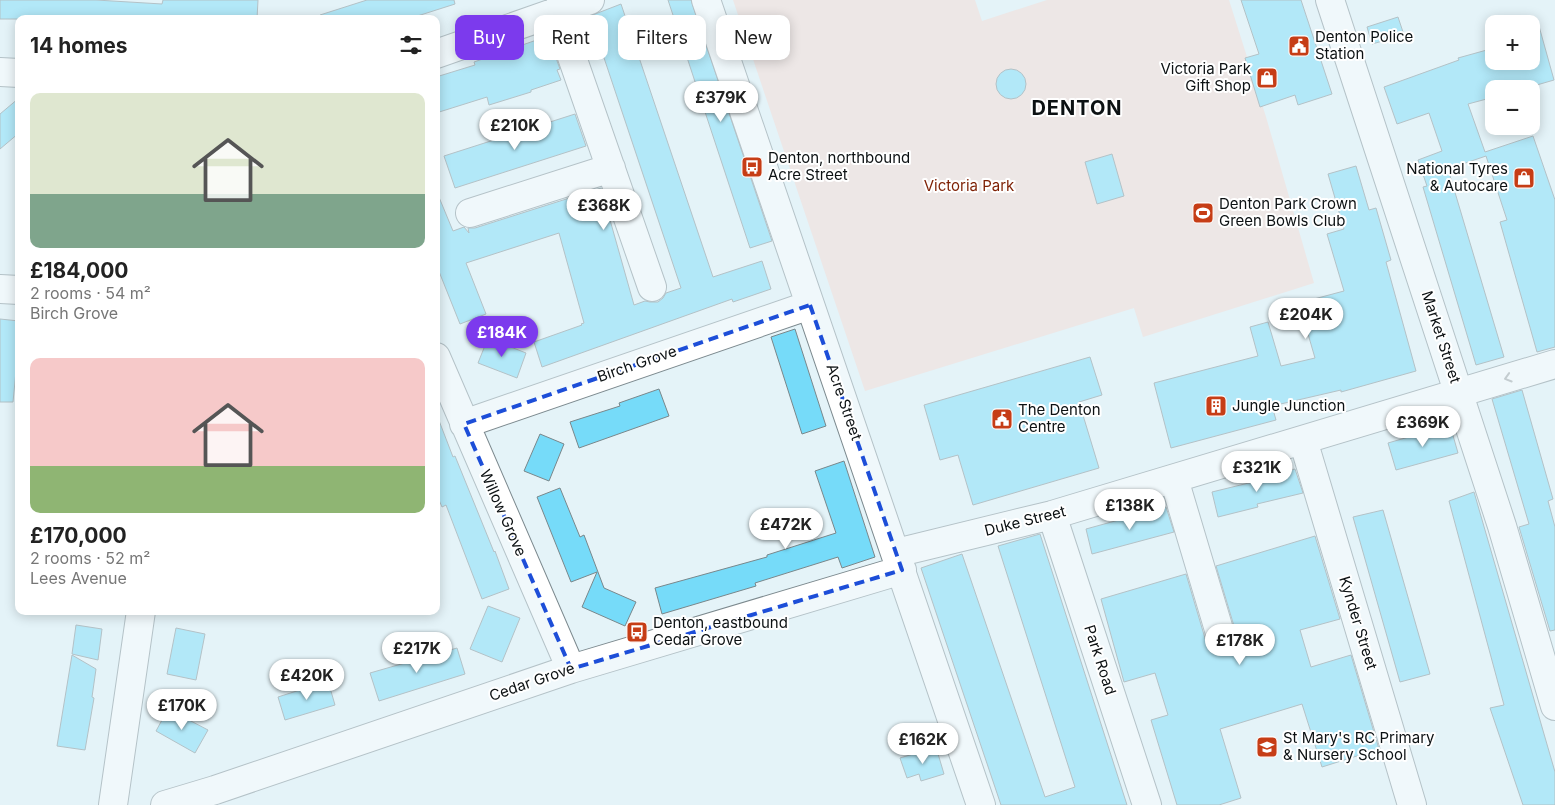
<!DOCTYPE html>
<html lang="en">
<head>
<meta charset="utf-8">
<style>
  :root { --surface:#fff; --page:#f2f2f2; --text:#222; --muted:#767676; --accent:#7c3aed }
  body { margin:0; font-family:Inter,sans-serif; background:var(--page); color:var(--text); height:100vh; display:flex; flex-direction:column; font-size:19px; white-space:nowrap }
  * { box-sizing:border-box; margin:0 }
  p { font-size:16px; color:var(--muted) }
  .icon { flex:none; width:28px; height:28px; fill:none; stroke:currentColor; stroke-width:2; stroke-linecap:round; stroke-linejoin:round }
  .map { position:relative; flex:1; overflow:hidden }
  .panel { position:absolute; left:15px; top:15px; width:425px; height:600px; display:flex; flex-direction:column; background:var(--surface); border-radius:10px; box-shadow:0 2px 12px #0003 }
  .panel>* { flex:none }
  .banner { position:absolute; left:455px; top:15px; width:475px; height:45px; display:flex; gap:10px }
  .controls { position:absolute; left:1485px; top:15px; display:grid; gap:10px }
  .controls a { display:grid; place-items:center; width:55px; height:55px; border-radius:10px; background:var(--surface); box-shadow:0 2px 12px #0003; font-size:25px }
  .price { position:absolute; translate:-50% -42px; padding:0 11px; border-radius:18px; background:#fff; color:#222; font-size:16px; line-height:32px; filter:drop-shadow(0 1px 2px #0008) }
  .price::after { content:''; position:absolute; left:50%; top:30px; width:15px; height:11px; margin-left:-8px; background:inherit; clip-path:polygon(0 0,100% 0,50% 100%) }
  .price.on { background:var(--accent); color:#fff }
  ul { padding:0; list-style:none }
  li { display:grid; align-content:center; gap:10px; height:265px; padding:0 15px }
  li span { display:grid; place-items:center; height:155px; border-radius:10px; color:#555 }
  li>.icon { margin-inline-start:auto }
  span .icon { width:90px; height:90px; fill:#fffc; stroke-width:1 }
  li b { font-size:21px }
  h2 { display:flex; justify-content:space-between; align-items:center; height:60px; padding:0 15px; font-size:21px }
  .chip { padding:0 18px; border-radius:10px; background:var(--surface); box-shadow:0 2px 12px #0003; font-size:18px; line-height:45px }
  .chip.on { background:var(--accent); color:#fff }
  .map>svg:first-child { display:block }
  .green { fill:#f8d9d0 }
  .building { fill:#76dbf9; stroke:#79878b }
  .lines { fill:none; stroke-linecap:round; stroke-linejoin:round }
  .minor-casing { stroke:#7c898e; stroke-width:30 }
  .minor { stroke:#fff; stroke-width:28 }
  .oneway { stroke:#9ea0a1 }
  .marked { fill:none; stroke:#1d4ed8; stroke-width:4; stroke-dasharray:10 6; stroke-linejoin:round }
  .labels { text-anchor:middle; stroke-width:4; stroke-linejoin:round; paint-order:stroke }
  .poi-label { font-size:15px; fill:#0c1113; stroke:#fff; text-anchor:start }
  .park-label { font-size:15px; fill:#7d1f03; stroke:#fff }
  .street-label { font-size:15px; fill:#0c1113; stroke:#fff }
  .district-label { font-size:20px; font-weight:bold; letter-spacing:1px; fill:#0c1113; stroke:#fff }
</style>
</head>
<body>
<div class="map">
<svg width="1555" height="805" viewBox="0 0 1555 805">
  <rect width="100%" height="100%" fill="#e4f3f8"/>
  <!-- green -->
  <path class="green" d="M733 0H975L982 21 1047 0H1229L1266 117 1314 283 1143 337 1134 308 865 391Z"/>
  <!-- building -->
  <path class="building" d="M0 0H96L162 4 163 0H258L257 19H0Z
    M367 0H454L455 4 408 19H321L320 15Z
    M668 0H691L772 241 750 248Z
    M1241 0H1301L1332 94 1298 105 1295 95 1260 107 1245 58 1259 54Z
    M621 4 713 277 762 261 771 289 733 302 732 299 542 367 534 342 582 325 581 324 584 323 559 233 466 263 486 314 460 324 436 264V190L453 231 464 227 469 233 468 228H475L601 188 634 305 645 301 650 302H658L663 298 666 293 681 288 590 16Z
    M1398 17 1404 35 1372 44 1367 27Z
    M1537 19 1554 80 1523 89H1494V97L1468 104 1485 152 1533 136 1555 200V347L1537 352 1500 222 1507 220 1486 156 1448 169 1504 357 1476 365 1423 187 1427 186 1418 160 1442 151 1429 113 1397 124 1384 87 1459 60 1458 58 1494 48V61H1531V20Z
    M548 36 560 69 557 70 561 80 531 90V92L489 105 487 97 436 113V77L475 65 474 62Z
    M996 84a15 15 0 1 1 30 0a15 15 0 1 1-30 0Z
    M19 98V133L0 149V114Z
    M575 114 586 146 455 188 444 156Z
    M1112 154 1124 196 1097 204 1085 162Z
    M1356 166 1369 210 1376 208 1391 260 1386 262 1416 371 1341 392V390L1272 406 1276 420 1171 448 1154 383 1258 356 1250 327 1268 322 1281 366 1315 358 1299 303 1344 291 1327 234 1344 229 1328 174Z
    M0 319 19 321V361H17L13 402H0Z
    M795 329 826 426 802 434 771 337Z
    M488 338 526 353 517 378 478 363Z
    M1090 357 1102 395 1079 402 1099 468 973 505 958 455 940 460 924 405Z
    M659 389 669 416 579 448 570 422 620 406 619 403Z
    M1522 390 1553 499 1548 501 1555 527V630L1550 631 1519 527 1529 524 1492 399Z
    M436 418H438L453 457 455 456 494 552 495 551 509 589 482 599 446 505 442 507 436 493Z
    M1450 425 1458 453 1396 470 1388 443Z
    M540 434 564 444 549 481 524 471Z
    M844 461 875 557 842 568 838 557 755 583 756 586 662 614 655 588 767 557V555L836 533 815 471Z
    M1295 469 1303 493 1257 504 1258 507 1218 517 1212 492 1261 480V477Z
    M560 488 580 537 584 535 604 588 636 602 625 626 582 607 597 572 571 582 537 497Z
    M1474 492 1555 772V805H1523L1490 708 1504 705 1449 501Z
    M1166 507 1174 532 1092 554 1086 529Z
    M1383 510 1430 674 1400 682 1353 517Z
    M1040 534 1127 805H1001L921 568 962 554 1045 797 1075 787 998 546Z
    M1315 536 1340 619 1300 630 1311 667 1351 655 1379 749 1322 767 1302 704 1220 729 1241 798 1219 805H1177L1151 720 1168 715 1155 673 1124 682 1101 599 1186 574 1207 645 1211 651 1218 655H1227L1233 651 1237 644V636L1216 566Z
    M488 606 520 618 502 662 470 649Z
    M76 625 102 629 98 660 72 654Z
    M176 628 205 634 196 680 167 674Z
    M457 648 465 674 379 701 370 673Z
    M72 655 96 669 92 697 94 698 85 750 57 746Z
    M328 681 335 705 285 720 278 697Z
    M168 709 208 730 195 753 156 731Z
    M936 747 944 774 921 781 919 774 907 778 900 758Z"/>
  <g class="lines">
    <!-- minor casing -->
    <g class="minor-casing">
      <path id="minor" d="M706 0 981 805
        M1330 0 1502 526 1555 706
        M556 11 652 287
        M436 54 590 0
        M0 72 19 73
        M470 213 611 168
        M0 289 19 290
        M436 357 571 669
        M464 424 810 305
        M1303 440 1412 805
        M1174 479 1222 640
        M1052 515 1147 805
        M896 553 1052 515 1555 364
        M113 805 141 611
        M165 805 215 790 571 669 902 570"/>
    </g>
    <!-- minor -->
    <use href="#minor" class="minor"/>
  </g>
  <!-- one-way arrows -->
  <defs><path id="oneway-chevron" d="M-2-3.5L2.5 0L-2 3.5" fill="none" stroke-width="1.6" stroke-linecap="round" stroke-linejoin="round" transform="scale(1.25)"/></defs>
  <use class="oneway" href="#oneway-chevron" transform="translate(1508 378) rotate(163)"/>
  <!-- marked area -->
  <path d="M0 0H1555V805H0ZM810 305 902 570 571 669 464 424Z" fill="#e4f3f8" fill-opacity=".55" fill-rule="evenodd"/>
  <path class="marked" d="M810 305 902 570 571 669 464 424Z"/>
  <!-- icons -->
  <defs>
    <g id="civic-square" transform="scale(1.125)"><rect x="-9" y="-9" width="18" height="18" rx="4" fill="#c63d16" stroke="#fff"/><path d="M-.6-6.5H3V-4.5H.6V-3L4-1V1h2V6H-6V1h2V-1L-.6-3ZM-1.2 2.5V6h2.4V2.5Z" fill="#fff"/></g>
    <g id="shop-square" transform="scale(1.125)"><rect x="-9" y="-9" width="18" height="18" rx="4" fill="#c63d16" stroke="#fff"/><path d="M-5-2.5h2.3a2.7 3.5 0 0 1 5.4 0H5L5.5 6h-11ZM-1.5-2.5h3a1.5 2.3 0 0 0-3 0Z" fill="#fff"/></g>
    <g id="bus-square" transform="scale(1.125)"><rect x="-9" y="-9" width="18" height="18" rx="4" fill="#c63d16" stroke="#fff"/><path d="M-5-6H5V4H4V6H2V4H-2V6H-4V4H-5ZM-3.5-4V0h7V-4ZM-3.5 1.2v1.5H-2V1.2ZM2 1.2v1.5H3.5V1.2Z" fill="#fff"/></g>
    <g id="stadium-square" transform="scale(1.125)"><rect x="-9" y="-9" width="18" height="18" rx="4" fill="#c63d16" stroke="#fff"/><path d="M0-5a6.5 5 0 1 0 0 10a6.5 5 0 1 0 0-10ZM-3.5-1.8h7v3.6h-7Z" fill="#fff"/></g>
    <g id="building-square" transform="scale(1.125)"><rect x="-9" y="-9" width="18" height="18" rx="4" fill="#c63d16" stroke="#fff"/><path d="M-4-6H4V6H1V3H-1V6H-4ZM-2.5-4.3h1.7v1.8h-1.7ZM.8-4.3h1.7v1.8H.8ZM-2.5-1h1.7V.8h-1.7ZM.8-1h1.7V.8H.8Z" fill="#fff"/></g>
    <g id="school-square" transform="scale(1.125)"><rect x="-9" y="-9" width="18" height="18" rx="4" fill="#c63d16" stroke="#fff"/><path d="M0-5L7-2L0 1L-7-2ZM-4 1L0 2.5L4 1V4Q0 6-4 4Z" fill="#fff"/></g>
  </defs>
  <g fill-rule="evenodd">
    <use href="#civic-square" x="1299" y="46"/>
    <use href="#shop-square" x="1267" y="78"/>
    <use href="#bus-square" x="752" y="167"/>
    <use href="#shop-square" x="1524" y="178"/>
    <use href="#stadium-square" x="1203" y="213"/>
    <use href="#building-square" x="1216" y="406"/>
    <use href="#civic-square" x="1002" y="419"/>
    <use href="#bus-square" x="637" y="632"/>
    <use href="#school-square" x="1267" y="747"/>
  </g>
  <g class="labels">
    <!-- poi labels -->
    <g class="poi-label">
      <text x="1315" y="42">Denton Police<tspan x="1315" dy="17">Station</tspan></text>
      <text x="1251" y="74" text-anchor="end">Victoria Park<tspan x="1251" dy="17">Gift Shop</tspan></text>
      <text x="768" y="163">Denton, northbound<tspan x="768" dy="17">Acre Street</tspan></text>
      <text x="1508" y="174" text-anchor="end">National Tyres<tspan x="1508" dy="17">&amp; Autocare</tspan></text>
      <text x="1219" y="209">Denton Park Crown<tspan x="1219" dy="17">Green Bowls Club</tspan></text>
      <text x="1232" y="411">Jungle Junction</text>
      <text x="1018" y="415">The Denton<tspan x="1018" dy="17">Centre</tspan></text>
      <text x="653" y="628">Denton, eastbound<tspan x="653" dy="17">Cedar Grove</tspan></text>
      <text x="1283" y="743">St Mary's RC Primary<tspan x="1283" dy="17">&amp; Nursery School</tspan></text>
    </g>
    <!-- park labels -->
    <g class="park-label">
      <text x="969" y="191">Victoria Park</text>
    </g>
    <!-- street labels -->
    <g class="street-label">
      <text transform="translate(1441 337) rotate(72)" y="5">Market Street</text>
      <text transform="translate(637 364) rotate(-19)" y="5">Birch Grove</text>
      <text transform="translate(844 402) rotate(71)" y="5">Acre Street</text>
      <text transform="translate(503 513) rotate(66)" y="5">Willow Grove</text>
      <text transform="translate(1025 521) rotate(-14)" y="5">Duke Street</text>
      <text transform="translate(1358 623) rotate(73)" y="5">Kynder Street</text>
      <text transform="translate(1100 660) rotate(72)" y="5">Park Road</text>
      <text transform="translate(532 682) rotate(-19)" y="5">Cedar Grove</text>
    </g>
    <!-- district labels -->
    <g class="district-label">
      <text x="1077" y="115">DENTON</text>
    </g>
  </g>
</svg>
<div class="controls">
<a>+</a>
<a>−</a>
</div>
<b class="price" style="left:721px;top:123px">£379K</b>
<b class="price" style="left:515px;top:151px">£210K</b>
<b class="price" style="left:604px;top:231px">£368K</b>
<b class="price" style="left:1306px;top:340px">£204K</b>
<b class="price on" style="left:502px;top:358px">£184K</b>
<b class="price" style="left:1423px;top:448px">£369K</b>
<b class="price" style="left:1257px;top:493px">£321K</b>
<b class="price" style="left:1130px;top:531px">£138K</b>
<b class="price" style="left:786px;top:550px">£472K</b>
<b class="price" style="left:1240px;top:666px">£178K</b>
<b class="price" style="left:417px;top:674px">£217K</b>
<b class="price" style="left:307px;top:701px">£420K</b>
<b class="price" style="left:182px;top:731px">£170K</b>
<b class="price" style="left:923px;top:765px">£162K</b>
<div class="banner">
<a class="chip on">Buy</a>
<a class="chip">Rent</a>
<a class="chip">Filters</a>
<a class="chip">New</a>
</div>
<section class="panel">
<h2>14 homes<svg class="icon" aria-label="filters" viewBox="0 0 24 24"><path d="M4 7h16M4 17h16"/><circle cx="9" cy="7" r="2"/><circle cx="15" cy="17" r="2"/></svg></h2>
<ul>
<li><span style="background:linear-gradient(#dfe7d0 65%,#7fa58c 0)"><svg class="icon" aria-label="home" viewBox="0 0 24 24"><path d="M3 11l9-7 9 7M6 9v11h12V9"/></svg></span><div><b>£184,000</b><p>2 rooms · 54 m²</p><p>Birch Grove</p></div></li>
<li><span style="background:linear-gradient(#f6c9c9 70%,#8fb573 0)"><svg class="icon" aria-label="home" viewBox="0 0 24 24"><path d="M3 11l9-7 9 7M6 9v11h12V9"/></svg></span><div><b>£170,000</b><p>2 rooms · 52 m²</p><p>Lees Avenue</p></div></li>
</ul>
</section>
</div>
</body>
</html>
